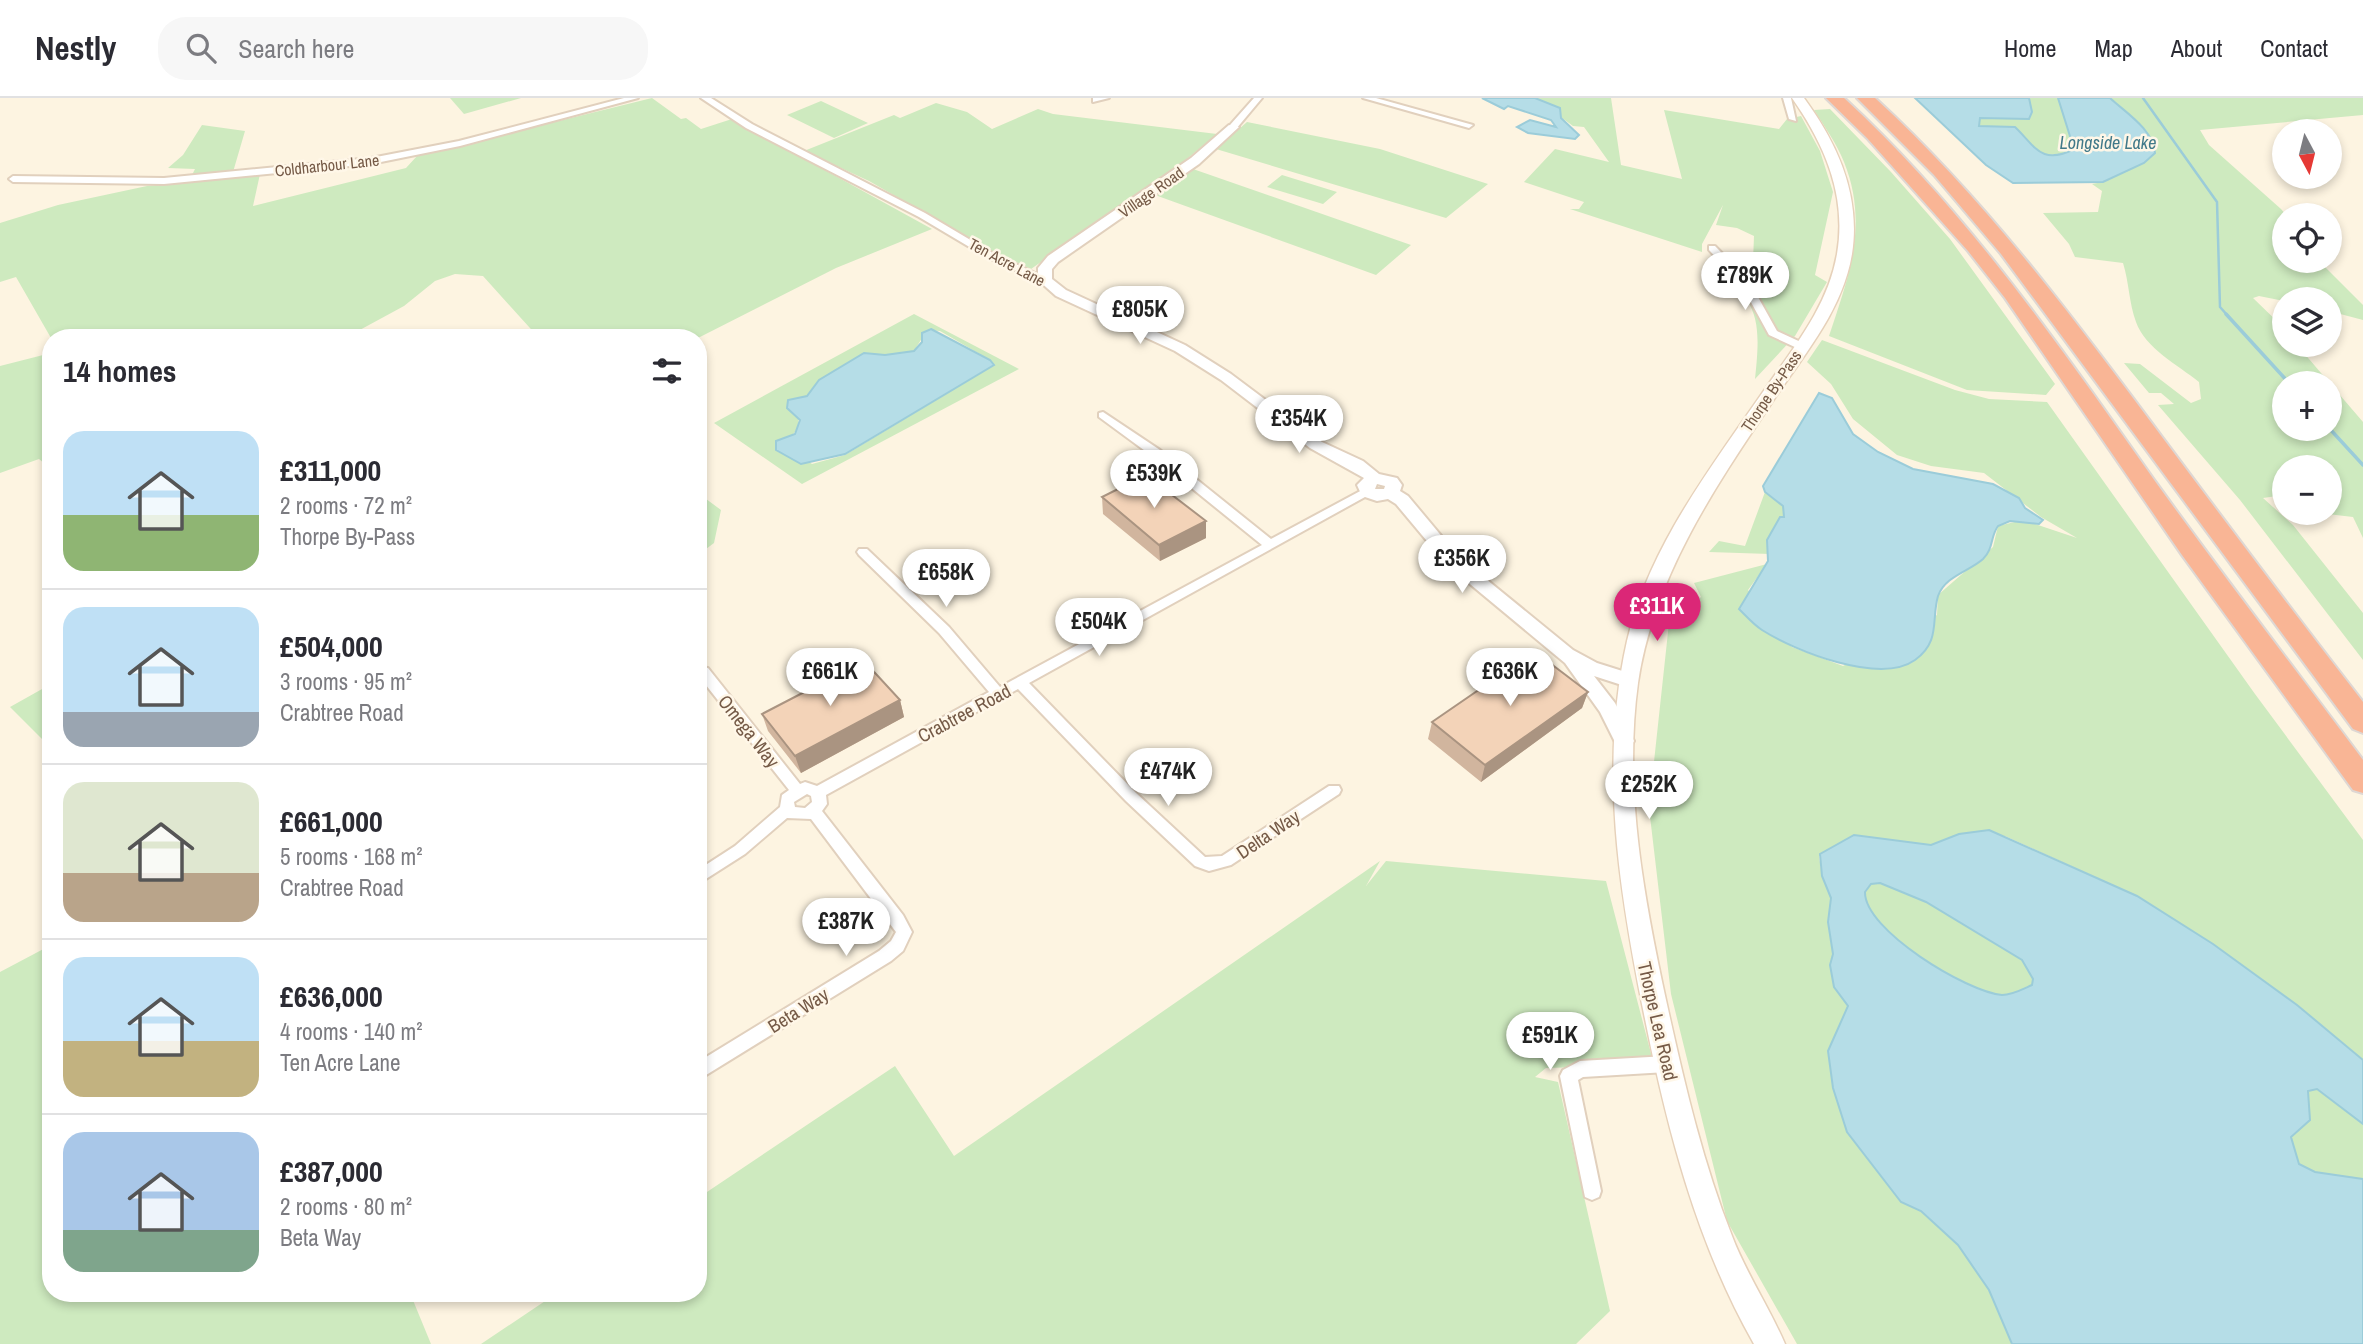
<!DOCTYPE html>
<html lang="en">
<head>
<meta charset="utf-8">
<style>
  :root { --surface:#fff; --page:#f7f7f7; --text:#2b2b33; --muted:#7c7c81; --line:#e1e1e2; --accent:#db2777 }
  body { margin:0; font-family:"Archivo Narrow",sans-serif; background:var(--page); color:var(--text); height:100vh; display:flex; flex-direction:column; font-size:26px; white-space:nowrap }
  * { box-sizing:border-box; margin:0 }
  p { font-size:23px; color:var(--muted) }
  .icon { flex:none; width:38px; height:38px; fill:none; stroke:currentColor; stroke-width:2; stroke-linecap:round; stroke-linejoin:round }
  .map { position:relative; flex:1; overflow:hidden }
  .sheet { position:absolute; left:42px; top:231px; width:665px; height:973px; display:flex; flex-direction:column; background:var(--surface); border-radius:28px; box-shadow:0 4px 10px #0003 }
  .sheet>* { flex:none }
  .needle { width:46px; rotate:173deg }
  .tools { position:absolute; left:2272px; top:21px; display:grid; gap:14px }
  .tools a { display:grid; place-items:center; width:70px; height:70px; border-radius:50%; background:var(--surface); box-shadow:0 4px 10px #0003; font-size:35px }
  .price { position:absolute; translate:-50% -60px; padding:0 16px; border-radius:24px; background:#fff; color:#222; font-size:23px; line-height:46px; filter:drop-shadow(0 2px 4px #0008) }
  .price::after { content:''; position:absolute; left:50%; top:42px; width:21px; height:16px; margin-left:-10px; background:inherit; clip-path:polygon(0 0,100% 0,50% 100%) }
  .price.selected { background:var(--accent); color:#fff }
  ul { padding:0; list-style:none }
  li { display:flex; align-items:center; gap:21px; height:175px; padding:0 21px }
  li+li { border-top:2px solid var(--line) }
  li span { display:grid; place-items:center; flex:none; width:196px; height:140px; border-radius:21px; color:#555 }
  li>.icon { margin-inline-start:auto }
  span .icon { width:84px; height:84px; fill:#fffc; stroke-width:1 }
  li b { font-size:30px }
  h2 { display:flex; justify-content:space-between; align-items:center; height:84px; padding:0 21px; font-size:30px }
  header { display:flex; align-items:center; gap:42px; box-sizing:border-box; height:98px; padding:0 35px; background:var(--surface); border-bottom:2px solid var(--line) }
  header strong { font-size:33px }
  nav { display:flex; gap:38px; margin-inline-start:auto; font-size:24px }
  .search { width:490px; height:63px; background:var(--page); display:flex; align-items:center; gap:18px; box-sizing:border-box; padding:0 24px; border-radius:28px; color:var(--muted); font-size:26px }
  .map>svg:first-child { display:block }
  .green { fill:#ceeabf; fill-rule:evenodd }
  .water { fill:#b5dde7; stroke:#9bccd9; stroke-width:2; fill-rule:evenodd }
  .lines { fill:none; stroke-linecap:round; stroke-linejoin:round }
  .stream-far1 { stroke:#9bccd9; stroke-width:2.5 }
  .stream { stroke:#9bccd9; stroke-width:3.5 }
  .minor-casing { stroke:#e1d0bd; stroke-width:4 }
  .tertiary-casing { stroke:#e1d0bd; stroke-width:4 }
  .secondary-casing { stroke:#e6d1ba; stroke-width:3 }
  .motorway-casing { stroke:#ded7d3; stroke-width:4 }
  .minor { fill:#fff; fill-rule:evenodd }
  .tertiary { fill:#fff; fill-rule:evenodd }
  .secondary { fill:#fff; fill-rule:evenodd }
  .motorway { fill:#f9b595; fill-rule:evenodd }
  .wall { fill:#d1b59e }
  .shaded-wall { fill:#aa9481 }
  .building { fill:#f3d3b8; stroke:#aa9481; stroke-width:2 }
  .labels { text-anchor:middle; stroke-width:5; stroke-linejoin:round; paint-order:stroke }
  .far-street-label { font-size:16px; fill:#755a47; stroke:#fff7e8 }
  .far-water-label { font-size:18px; font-style:italic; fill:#417989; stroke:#fff7e8 }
  .street-label { font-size:19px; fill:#755a47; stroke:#fff7e8 }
</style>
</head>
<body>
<header>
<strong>Nestly</strong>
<div class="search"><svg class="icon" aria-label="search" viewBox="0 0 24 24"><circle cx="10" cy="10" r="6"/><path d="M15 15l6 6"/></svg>Search here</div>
<nav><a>Home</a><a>Map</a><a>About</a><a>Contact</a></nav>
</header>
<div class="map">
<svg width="2363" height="1246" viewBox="0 0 2363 1246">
  <rect width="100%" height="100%" fill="#fdf4e1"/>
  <!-- green -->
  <path class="green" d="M450 0H521L464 16Z
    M652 0 681 21 686 20 701 31 732 21 932 131 836 170 698 240H539L483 178 455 176 435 183 404 208 345 240H51L16 179 0 184V125L58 107 147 88 260 76 253 108 406 70 417 58Z
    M1535 0H1611L1621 67 1682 81 1664 12 1779 31 1787 21 1801 18 1820 53 1833 94 1815 177 1827 184 1795 238 1755 281C1762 216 1757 206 1711 162L1719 161 1724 154 1753 164 1754 138 1737 130 1716 127 1723 107 1702 146V154L1570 111H1579L1584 104 1524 84 1555 51 1609 64 1584 29 1573 28Z
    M2029 0H2058L2074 51C2039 66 2036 49 2015 29L1979 28 1980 20 2029 21 2032 14Z
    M2110 0H2363V17L2200 32 2209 47 2281 111 2286 117 2284 163H2319L2363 207V222L2329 213V201L2284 203 2259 198 2253 200 2284 230V247H2297L2363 324V440L2353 419 2319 415H2329V369H2284V397L2263 400 2293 427 2363 515V562L2240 402 2158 307 2174 306 2161 295H2149L2124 265 2140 266 2191 305 2201 301 2199 284C2178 267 2145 250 2136 224 2129 205 2129 184 2123 165L2075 159 2069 146 2043 115 2098 114 2102 93 2092 86 2103 84 2155 51 2147 35ZM2284 285H2329V331H2284Z
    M821 3 868 25 834 40 787 17Z
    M936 5 967 14 992 31 1038 11 1053 16 1217 36 1182 65 1031 171 990 152 869 83 804 53 894 17 900 20Z
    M1830 11 1891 74 1950 141 2055 286 2046 297 1967 292 1829 238C1849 178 1869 126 1844 64 1837 46 1824 28 1814 12Z
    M1247 24 1380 51 1488 86 1446 120 1216 51Z
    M202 27 245 33 233 74 191 79 195 71 168 70 183 57Z
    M1193 71 1411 147 1376 177 1155 97Z
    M1282 77 1337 94 1323 106 1267 89Z
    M914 216 1019 271 802 386 714 325ZM927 232 940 233 990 262 994 267 845 357 812 366 778 342C794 339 798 334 799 318L787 310 788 303 807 298 817 284 867 255 885 257 914 253Z
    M1822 242 1955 292 1989 301 2047 304 2255 596 2363 742V962L2213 846 2137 798 2005 738 1959 736 1931 747 1819 758 1822 778 1831 800 1828 824 1833 856 1830 867 1834 889 1848 908 1828 953 1833 990 1847 1034 1901 1104 1921 1113 1958 1147 1989 1192 2012 1246H1797L1727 1123 1671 896 1649 710 1669 525 1701 499 1694 485 1767 466 1748 492 1792 549 1843 568 1937 517 1938 497 1993 449 1998 428 2023 422 2077 440 2041 419 1984 375 1931 368 1897 357 1853 321 1831 286 1807 264Z
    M51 255V371L39 361 0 375V268Z
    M1765 394 1783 408 1784 419 1767 442 1770 456 1709 454 1719 443 1745 448Z
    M698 395 721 412 714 445 698 457Z
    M51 586V650L10 609Z
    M1380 763 1366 788 1386 763 1606 783 1654 967 1546 970 1535 979 1558 984 1610 1213 1576 1246H481L557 1195H698V1100L895 968 954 1058Z
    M1880 785 1926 804 2022 862 2033 881V887C2023 891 2012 897 2002 897 1967 894 1864 832 1865 795L1871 786Z
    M51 847V1195H410L431 1246H0V874Z
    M2317 991 2363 1026V1081L2315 1074 2299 1066 2291 1039 2310 1022 2308 992Z"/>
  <!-- water -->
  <path class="water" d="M1482 0H1535L1560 10 1561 20 1579 37 1575 41 1528 35 1517 29 1530 22 1556 29 1551 22 1508 8 1504 11Z
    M1915 0H2029L2032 14 2029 21 1980 20 1979 28 2015 29C2035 48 2041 68 2074 51L2058 0H2110C2126 15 2153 31 2155 55L2144 65 2103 84 2013 85 1986 67Z
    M931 231 990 262 994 267 845 356 801 366 776 352V343L795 336 800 322 787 310 788 302 807 298 819 282 864 255 885 257 914 253 922 244V235Z
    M1819 295 1832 300 1853 336 1878 354 1913 371 1993 386 2019 400 2025 410 2043 422 2039 426 2010 423 1998 428C1990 439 1994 450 1983 461 1970 473 1945 478 1938 498 1931 522 1941 543 1915 562 1880 587 1795 553 1762 532 1754 527 1746 518 1739 511L1768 463 1767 442 1780 419H1784L1783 408 1765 394 1763 388Z
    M1989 732 2137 798 2213 846 2297 907 2363 962V1026L2317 991 2308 993 2310 1022 2291 1039 2299 1066 2315 1074 2363 1081V1246H2012L1989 1192 1958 1147 1921 1113 1901 1104 1847 1034 1833 990 1828 953 1848 908 1834 889 1830 867 1833 856 1828 824 1831 800 1822 778 1820 756 1854 737 1931 747 1959 736ZM1880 785 1926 804 2022 862 2033 881 2032 887C2023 891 2012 897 2002 897 1967 894 1864 832 1865 794L1871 786Z"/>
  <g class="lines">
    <!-- stream-far1 -->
    <path class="stream-far1" d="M2143 0 2217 104 2220 209 2228 218"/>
    <!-- stream -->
    <path class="stream" d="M2226 216 2289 285
      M2329 330 2363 367"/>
    <!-- minor casing -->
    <g class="minor-casing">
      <path id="minor" d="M624 0H638L460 48 371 66 164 86 13 84 9 81 13 78 164 80 371 60 459 43Z
        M701 0H711L752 26 925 115 994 156 1050 182 1042 184 988 160 919 119 746 30Z
        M1093 0H1109L1093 4Z
        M1254 0H1262L1236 31H1230V27Z
        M1363 0H1376L1473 27 1469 30Z
        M1783 0H1791L1796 23 1789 21Z
        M1709 148H1715L1749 183 1777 233 1805 246V250H1797L1769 237 1741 186 1709 152Z
        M1103 314 1160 352 1271 441 1364 391H1372L1374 394 1029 585 1136 695 1205 759 1222 758 1329 688H1339L1341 692 1339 696 1231 767 1209 773 1195 768 1126 703 1018 591 826 697 827 706 822 713 903 817 912 834 903 853 891 863 698 982V964L879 853 891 843 896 834 811 721 787 720 745 756 698 786V772L735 748 780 709 782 697 789 692 698 577V569L708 570 800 686 805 684 817 688 989 594 939 535 859 457 857 454 859 451H867L949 529 1000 589 1262 447 1152 358 1099 319V315ZM807 696 811 698 812 704 805 710 795 709 794 704Z
        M1667 958 1673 960 1676 966 1673 972 1667 974 1583 979 1578 982 1601 1093 1599 1099 1592 1102 1585 1099 1560 978 1563 972 1580 963Z"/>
    </g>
    <!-- tertiary casing -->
    <g class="tertiary-casing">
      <path id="tertiary" d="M1229 27 1239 29 1199 66 1058 164 1052 171V181L1066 192 1185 247 1231 276 1322 344 1363 363 1379 376 1397 380 1402 387 1400 393 1408 398 1459 459 1573 552 1597 565 1635 577 1637 582 1635 587 1628 589 1594 578 1615 605 1634 643 1631 648H1617L1600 614 1565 565 1447 467 1396 406 1388 401 1377 403 1362 398 1357 387 1364 380 1310 350 1221 282 1175 253 1056 198 1038 182V170L1048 158 1191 60ZM1377 386 1385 388 1384 391H1375Z"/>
    </g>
    <!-- secondary casing -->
    <g class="secondary-casing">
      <path id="secondary" d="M1792 0H1804C1838 46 1861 98 1852 156 1843 210 1807 253 1777 297 1717 386 1654 477 1638 585 1623 693 1645 806 1668 911 1685 988 1703 1065 1732 1138 1746 1175 1769 1209 1785 1246H1754C1696 1144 1667 1030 1644 916 1619 793 1599 667 1627 543 1648 450 1712 368 1765 291 1794 249 1828 208 1837 156 1847 98 1825 47 1792 0Z"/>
    </g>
    <!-- motorway casing -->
    <g class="motorway-casing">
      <path id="motorway" d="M1826 0H1844C1967 113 2061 250 2157 386 2224 479 2294 570 2363 662V695L2353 692 2182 457 2005 200 1968 153 1867 40Z
        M1857 0H1875C1986 102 2075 222 2165 343 2230 430 2296 518 2363 604V635L2353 631 2001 156 1934 77Z"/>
    </g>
    <!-- minor -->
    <use href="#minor" class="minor"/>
    <!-- tertiary -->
    <use href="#tertiary" class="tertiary"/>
    <!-- secondary -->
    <use href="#secondary" class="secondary"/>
    <!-- motorway -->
    <use href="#motorway" class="motorway"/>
  </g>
  <!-- wall -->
  <path class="wall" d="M1102 399 1206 423V440L1160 463 1103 416Z
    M1518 569 1588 594 1582 610 1481 684 1428 641 1432 624Z
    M900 602 904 619 801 675 768 633 762 616Z"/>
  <!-- shaded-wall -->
  <path class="shaded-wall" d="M1206 423V440L1160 463 1159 447Z
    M1588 594 1582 610 1481 684 1485 667Z
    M900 602 904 619 801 675 795 658Z"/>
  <!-- building -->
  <path class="building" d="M1146 377 1206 423 1159 447 1102 399Z
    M1538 556 1588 594 1485 667 1432 624 1515 567 1518 569Z
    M864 563 900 602 795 658 762 616Z"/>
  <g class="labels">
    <!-- far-street labels -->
    <g class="far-street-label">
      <text transform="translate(327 67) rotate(-6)" y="6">Coldharbour Lane</text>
      <text transform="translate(1151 94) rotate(-35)" y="6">Village Road</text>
      <text transform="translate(1007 164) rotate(28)" y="6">Ten Acre Lane</text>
      <text transform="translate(1771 293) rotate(-56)" y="6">Thorpe By-Pass</text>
    </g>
    <!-- far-water labels -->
    <g class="far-water-label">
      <text x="2108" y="51">Longside Lake</text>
    </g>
    <!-- street labels -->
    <g class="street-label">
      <text transform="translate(964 615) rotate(-28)" y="7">Crabtree Road</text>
      <text transform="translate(749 633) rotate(52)" y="7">Omega Way</text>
      <text transform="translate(1268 736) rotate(-34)" y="7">Delta Way</text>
      <text transform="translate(798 912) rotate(-32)" y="7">Beta Way</text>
      <text transform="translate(1658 923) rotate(77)" y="7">Thorpe Lea Road</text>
    </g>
  </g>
</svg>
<div class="tools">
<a><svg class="needle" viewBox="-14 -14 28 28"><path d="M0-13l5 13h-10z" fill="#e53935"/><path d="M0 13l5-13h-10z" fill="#7c7c81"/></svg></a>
<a><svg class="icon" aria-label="locate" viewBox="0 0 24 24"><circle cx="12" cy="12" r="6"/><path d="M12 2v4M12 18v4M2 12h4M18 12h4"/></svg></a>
<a><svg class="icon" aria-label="layers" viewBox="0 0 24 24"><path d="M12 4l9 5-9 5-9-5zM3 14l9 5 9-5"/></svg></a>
<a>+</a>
<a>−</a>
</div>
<b class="price" style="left:1745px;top:214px">£789K</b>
<b class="price" style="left:1140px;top:248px">£805K</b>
<b class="price" style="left:1299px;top:357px">£354K</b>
<b class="price" style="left:1154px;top:412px">£539K</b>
<b class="price" style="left:1462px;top:497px">£356K</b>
<b class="price" style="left:946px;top:511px">£658K</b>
<b class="price selected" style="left:1657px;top:545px">£311K</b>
<b class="price" style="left:1099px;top:560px">£504K</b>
<b class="price" style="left:830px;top:610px">£661K</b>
<b class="price" style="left:1510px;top:610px">£636K</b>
<b class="price" style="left:1168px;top:710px">£474K</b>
<b class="price" style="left:1649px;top:723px">£252K</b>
<b class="price" style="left:846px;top:860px">£387K</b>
<b class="price" style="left:1550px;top:974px">£591K</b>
<section class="sheet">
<h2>14 homes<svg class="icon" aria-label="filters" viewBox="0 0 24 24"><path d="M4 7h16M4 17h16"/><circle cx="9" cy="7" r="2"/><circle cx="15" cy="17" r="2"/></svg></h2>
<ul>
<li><span style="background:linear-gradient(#bfe0f5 60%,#8fb573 0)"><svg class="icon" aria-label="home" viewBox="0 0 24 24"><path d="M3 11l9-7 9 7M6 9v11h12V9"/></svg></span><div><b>£311,000</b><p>2 rooms · 72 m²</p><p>Thorpe By-Pass</p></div></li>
<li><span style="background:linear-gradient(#bfe0f5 75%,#9aa5b1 0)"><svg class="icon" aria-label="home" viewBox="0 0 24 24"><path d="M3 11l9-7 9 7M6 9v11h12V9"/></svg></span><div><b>£504,000</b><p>3 rooms · 95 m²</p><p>Crabtree Road</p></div></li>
<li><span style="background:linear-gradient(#dfe7d0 65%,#b9a48a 0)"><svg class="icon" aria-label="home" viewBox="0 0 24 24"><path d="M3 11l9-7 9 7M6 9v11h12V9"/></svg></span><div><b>£661,000</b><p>5 rooms · 168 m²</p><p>Crabtree Road</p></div></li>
<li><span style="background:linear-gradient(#bfe0f5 60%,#c2b280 0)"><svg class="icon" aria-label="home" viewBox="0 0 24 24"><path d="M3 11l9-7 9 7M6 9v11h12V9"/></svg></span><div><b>£636,000</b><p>4 rooms · 140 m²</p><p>Ten Acre Lane</p></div></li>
<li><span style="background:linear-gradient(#a9c7e8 70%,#7fa58c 0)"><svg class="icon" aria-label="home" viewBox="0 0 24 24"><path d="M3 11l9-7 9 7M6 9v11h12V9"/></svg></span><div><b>£387,000</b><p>2 rooms · 80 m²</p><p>Beta Way</p></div></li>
</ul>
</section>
</div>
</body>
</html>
